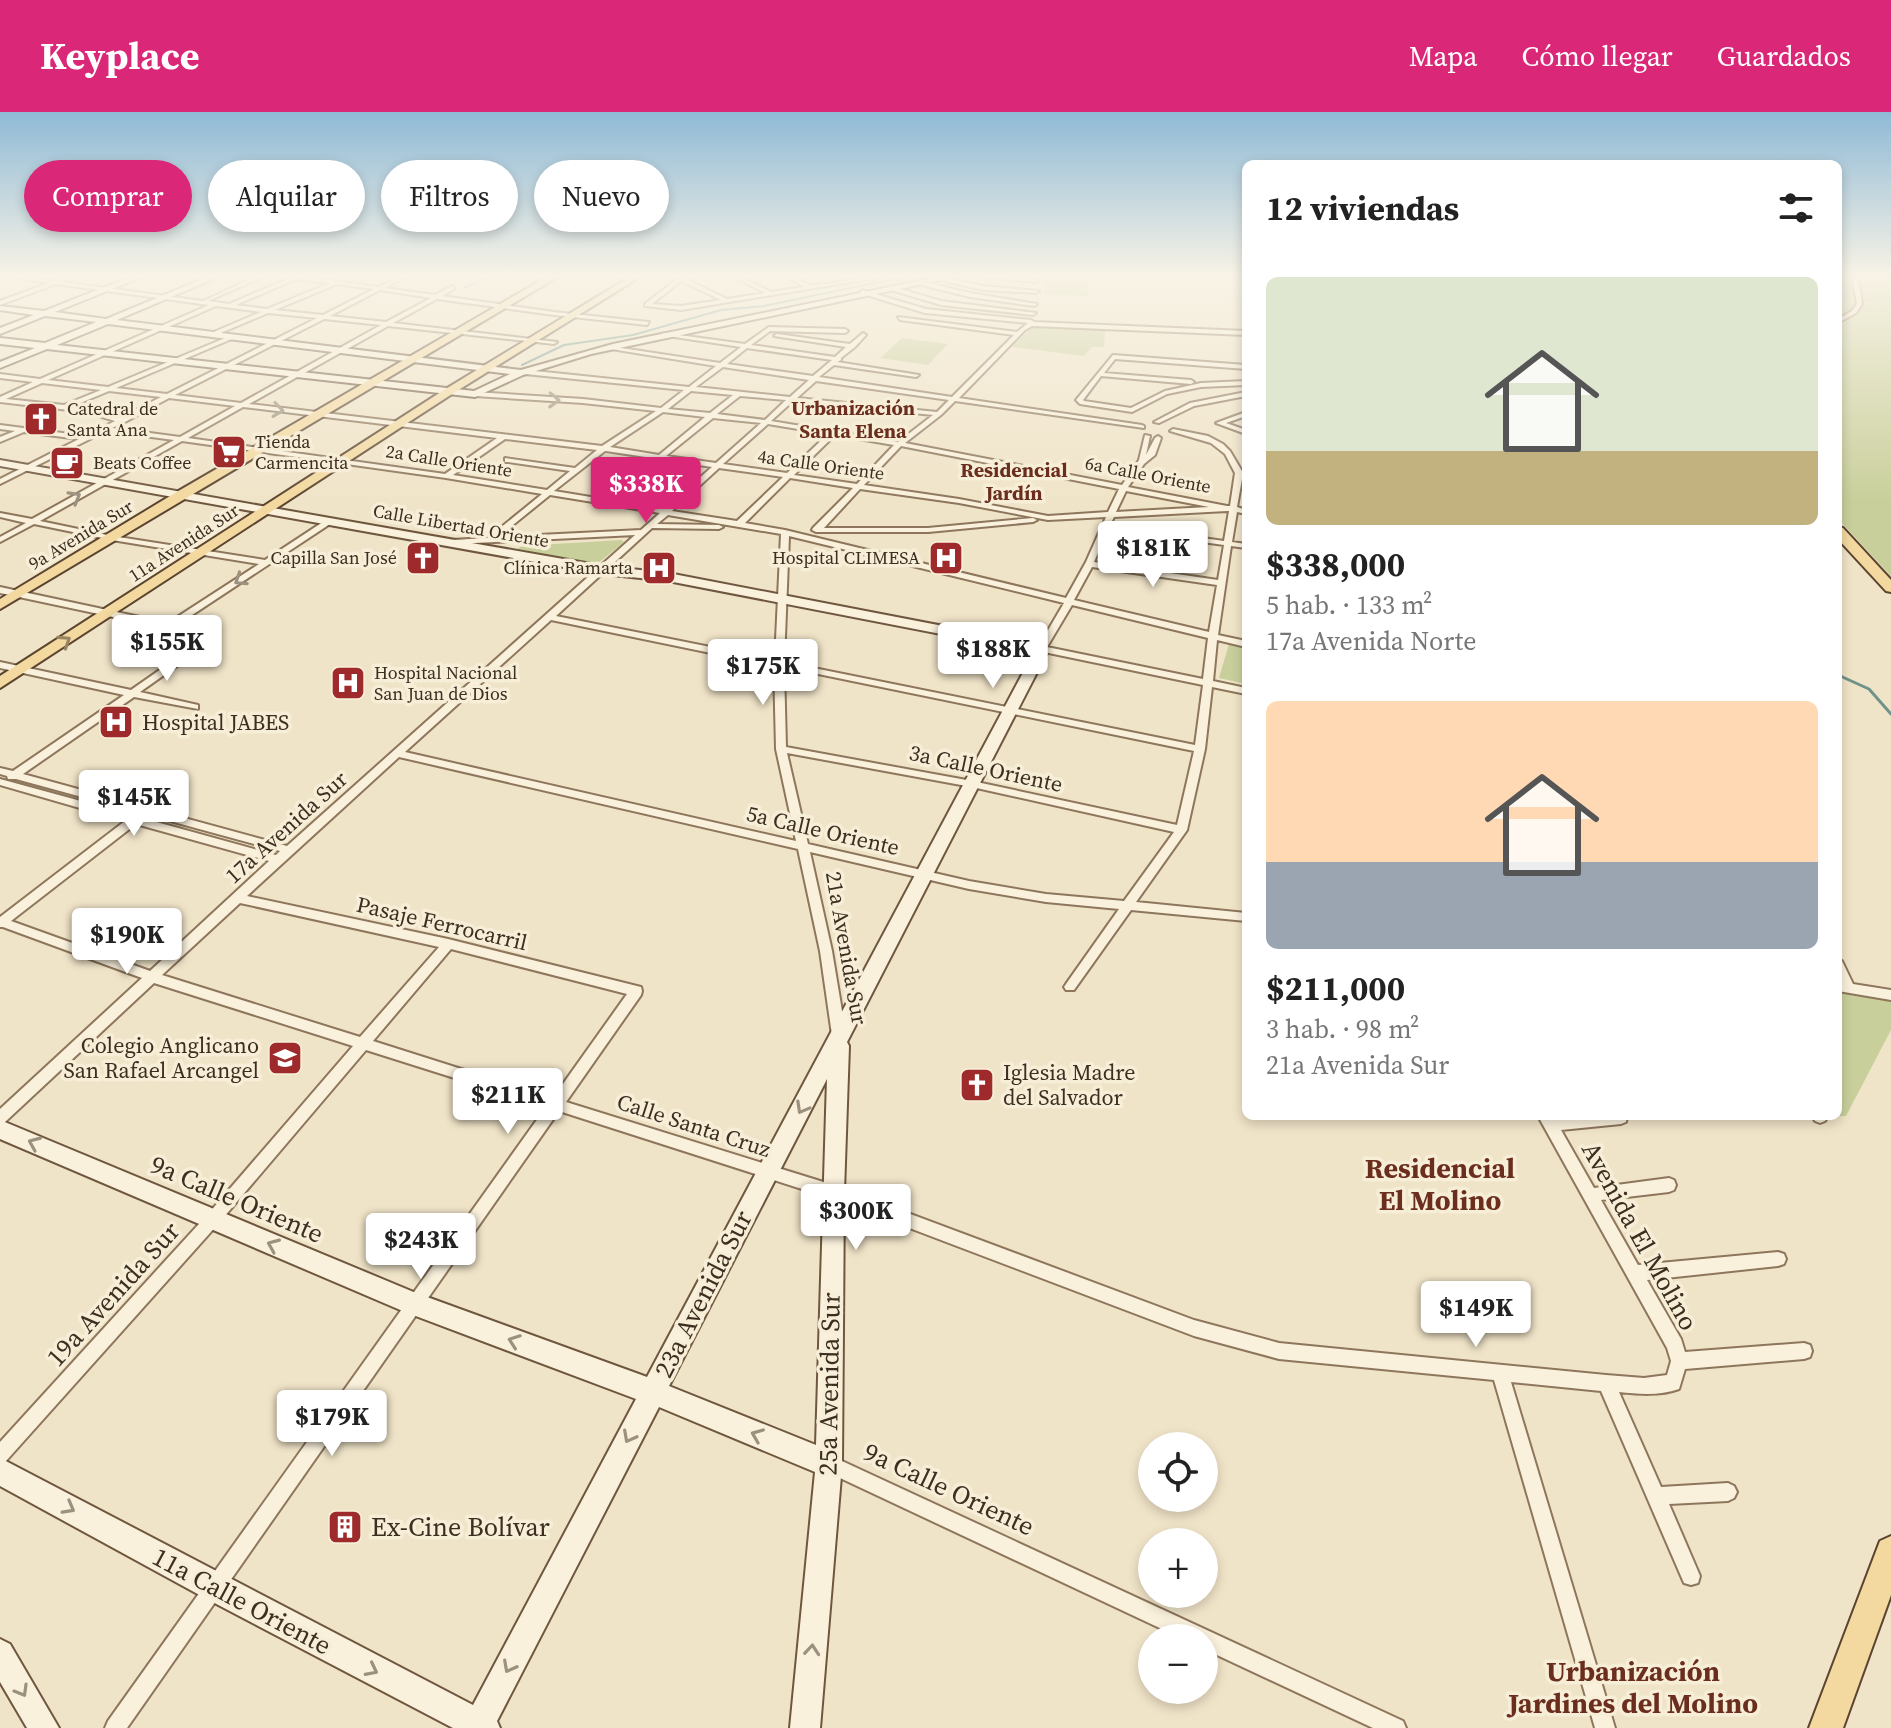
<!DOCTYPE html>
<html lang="es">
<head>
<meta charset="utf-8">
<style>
  :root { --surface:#fff; --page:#f6f6f6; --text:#222; --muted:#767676; --accent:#db2777 }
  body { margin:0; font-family:"Source Serif 4",serif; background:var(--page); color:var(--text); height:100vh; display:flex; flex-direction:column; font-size:30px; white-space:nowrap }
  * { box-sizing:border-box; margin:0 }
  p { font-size:26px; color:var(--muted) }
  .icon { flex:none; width:44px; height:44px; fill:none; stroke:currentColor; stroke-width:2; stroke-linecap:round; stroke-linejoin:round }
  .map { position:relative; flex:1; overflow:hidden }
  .drawer { position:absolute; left:1242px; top:48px; width:600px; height:960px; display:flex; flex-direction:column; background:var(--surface); border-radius:12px; box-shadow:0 4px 12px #0003 }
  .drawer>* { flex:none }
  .hud { position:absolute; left:24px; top:48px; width:760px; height:72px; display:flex; gap:16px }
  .buttons { position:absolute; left:1138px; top:1320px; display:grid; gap:16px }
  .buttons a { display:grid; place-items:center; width:80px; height:80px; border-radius:50%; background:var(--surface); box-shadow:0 4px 12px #0003; font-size:40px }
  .price { position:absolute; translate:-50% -68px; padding:0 18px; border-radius:8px; background:#fff; color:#222; font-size:26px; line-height:52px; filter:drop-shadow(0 2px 4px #0008) }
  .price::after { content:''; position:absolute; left:50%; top:48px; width:24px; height:18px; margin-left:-12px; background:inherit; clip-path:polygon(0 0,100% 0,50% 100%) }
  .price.selected { background:var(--accent); color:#fff }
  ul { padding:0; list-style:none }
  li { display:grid; align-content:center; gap:16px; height:424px; padding:0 24px }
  li span { display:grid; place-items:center; height:248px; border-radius:12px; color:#555 }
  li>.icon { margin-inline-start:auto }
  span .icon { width:144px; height:144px; fill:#fffc; stroke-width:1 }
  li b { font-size:34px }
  h2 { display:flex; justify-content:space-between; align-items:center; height:96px; padding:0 24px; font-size:34px }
  .chip { padding:0 28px; border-radius:36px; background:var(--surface); box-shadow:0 4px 12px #0003; font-size:28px; line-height:72px }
  .chip.selected { background:var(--accent); color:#fff }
  header { display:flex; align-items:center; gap:48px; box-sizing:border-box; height:112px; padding:0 40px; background:var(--accent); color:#fff }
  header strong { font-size:38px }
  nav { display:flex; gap:44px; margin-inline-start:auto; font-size:28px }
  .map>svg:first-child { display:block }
  .green { fill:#c9cf9b }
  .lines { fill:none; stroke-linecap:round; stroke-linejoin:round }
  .stream-far1 { stroke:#6f938a; stroke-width:2 }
  .stream { stroke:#6f938a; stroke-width:3 }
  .street-casing { stroke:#8d765c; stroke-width:4 }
  .secondary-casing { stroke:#6f573f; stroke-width:4 }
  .primary-casing { stroke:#5b4430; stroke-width:4 }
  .street { fill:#faf1dc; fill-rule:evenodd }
  .secondary { fill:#faf1dc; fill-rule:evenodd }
  .primary { fill:#f3d9a0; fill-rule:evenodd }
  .oneway { stroke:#9c907e }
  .oneway2 { stroke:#988460 }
  .labels { text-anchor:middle; stroke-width:7; stroke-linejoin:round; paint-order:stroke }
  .far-poi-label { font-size:18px; fill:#3d2e20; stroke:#f7eed8; text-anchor:start }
  .far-street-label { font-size:18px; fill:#3d2e20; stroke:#f7eed8 }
  .far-neighbourhood-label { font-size:20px; font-weight:bold; fill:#6b2e1e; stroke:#f7eed8 }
  .poi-label { font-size:22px; fill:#3d2e20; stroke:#f7eed8; text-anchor:start }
  .street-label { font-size:22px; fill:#3d2e20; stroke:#f7eed8 }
  .near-street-label { font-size:26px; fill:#3d2e20; stroke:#f7eed8 }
  .near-poi-label { font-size:26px; fill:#3d2e20; stroke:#f7eed8; text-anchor:start }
  .near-neighbourhood-label { font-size:28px; font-weight:bold; fill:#6b2e1e; stroke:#f7eed8 }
</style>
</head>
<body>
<header>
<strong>Keyplace</strong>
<nav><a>Mapa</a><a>Cómo llegar</a><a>Guardados</a></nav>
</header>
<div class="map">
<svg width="1891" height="1616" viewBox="0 0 1891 1616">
  <rect width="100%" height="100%" fill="#f0e4c8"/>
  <!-- green -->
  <path class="green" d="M1046 163H1089L1088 184 1044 182Z
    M1838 163H1852L1860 191 1845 204 1838 203Z
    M1859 163H1891V464L1838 407V215L1859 201 1864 191 1888 198 1864 189Z
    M1032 216 1105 218 1104 235H1092L1084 244 1011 235Z
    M902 226 948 232 928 253 880 246Z
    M621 428 624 430 597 452 517 437 522 434Z
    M1229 532 1246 536V572L1219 566Z
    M1838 880 1891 889V918L1846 1004H1840Z"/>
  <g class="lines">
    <!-- stream-far1 -->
    <path class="stream-far1" d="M464 176 492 163
      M522 253 564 233 633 223 721 198 764 194 884 169 937 163"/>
    <!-- stream -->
    <path class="stream" d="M1838 563 1869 577 1891 602"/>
    <!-- street casing -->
    <g class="street-casing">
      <path id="street" d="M0 163 55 169 71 163H78L62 170 203 189 260 163H267L208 189 229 192 290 166 273 163H290L379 175 402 163H408L385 176 435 183 452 174 454 177 442 184 554 200 649 210 647 213 554 203 437 187 393 211 557 230 554 232 388 214 249 292 602 334 656 299 583 291 475 284 472 282 475 280 583 287 661 296 684 278 525 262 522 260 525 258 689 275 716 254 605 236 608 234 720 251 741 235 661 223 664 221 745 232 769 215 845 217 848 219 845 221 770 219 751 233 835 245 846 235 774 224 777 222 850 232 863 221 866 223 855 235 841 246V248L837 250 919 263 916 265 834 253 819 265 952 285 1014 223 900 208 898 205 1017 220 1028 211 925 201 860 181 862 178 926 197 1031 208 1034 210 1246 219V223L1032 214 1025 218 959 286 1142 313 1144 314V316L955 289 941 303 905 331 1122 373 1139 348 1145 323 1150 324 1146 343 1155 326 1158 324 1161 326 1155 343 1144 352 1128 375 1227 394H1230L1235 361 1225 342 1211 331 1170 319 1173 317 1208 324 1223 332 1230 339 1243 361 1237 395 1246 398V402L1237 400 1232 430 1246 432V436L1231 434 1218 523 1246 529V535L1217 528 1213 569 1246 576V582L1212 575 1205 637 1187 718 1136 790 1246 801V809L1131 798 1074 878H1066L1064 875 1066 872 1119 797 1046 790 969 777 810 740 832 839 846 923 844 927 839 928 834 927 832 923 820 839 798 737 399 645 247 784 448 827 641 875 642 879 641 883 566 990 833 1073 1194 1208 1279 1231 1606 1263 1644 1266 1667 1263 1671 1249 1667 1236 1538 1004H1552L1554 1006 1579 1004H1627L1626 1010 1621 1012 1561 1018 1594 1076 1669 1066 1674 1068 1676 1073 1674 1078 1669 1080 1601 1088 1638 1153 1778 1140 1784 1142 1786 1147 1784 1152 1778 1154 1647 1168 1681 1227 1685 1240 1804 1231 1810 1233 1812 1239 1810 1245 1804 1247 1685 1257 1679 1277C1660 1284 1638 1282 1619 1280L1661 1375 1728 1371 1734 1374 1737 1380 1734 1386 1728 1389 1669 1392 1700 1464 1698 1471 1691 1473 1684 1471 1601 1279 1511 1270 1615 1616H1595L1494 1268 1279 1247 1194 1224 833 1087 559 999 127 1616H105L108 1609 546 995 366 938 218 1112 6 1349 0 1352V1330L208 1102 353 934 154 871 5 1010 0 1012V997L142 866 3 815H0V805L125 709 0 673V667L132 703 141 702 142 706 276 743 280 739 16 667H8L7 664 0 662V656L13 659 124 583 0 556V550L131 578 207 525 0 481V475L168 511 259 452 112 428 34 412 0 430V425L26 411 0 405V401L32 407 174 328 106 319 0 372V367L79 327 24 320 0 330V325L15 319 0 317V313L86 324 115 309 86 300 0 290V285L33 270 0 266V262L40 267 209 193 56 172 0 193V189L49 171ZM296 167 330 171 267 197 236 193ZM337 172 374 177 323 203 275 198ZM380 178 431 186 386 210 330 204ZM216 194 261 200 209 222 211 225 268 201 317 206 167 282 116 276 234 226V224H230L108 275 48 268ZM324 207 381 213 241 291 175 283ZM747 236 832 248 813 264 727 252ZM723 255 809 268 790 285 696 275ZM816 269 949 288 937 300 797 286ZM42 271 101 278 64 293 6 287ZM109 279 161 285 120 306 87 296 73 294ZM691 279 733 283 710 301 668 297ZM740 284 786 288 765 308 717 302ZM169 286 235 294 180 325 112 316 125 310ZM793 289 933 303 898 330 771 309ZM243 295 497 326 445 362 188 326ZM663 300 705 305 659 343 610 335ZM713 306 761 311 716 351 666 344ZM768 312 828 322 787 361 723 352ZM835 323 894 333 857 372 794 363ZM505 327 597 338 575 356 505 346V350H508L570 359 547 378 453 363ZM182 329 446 366 542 382 488 426 452 428 451 430 455 432 635 423 287 734 23 662 134 585 198 597V593L140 580 219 524 218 522 177 513 333 410 326 408 265 448 112 424 40 409ZM901 334 1119 377 1108 400 1048 404 959 387 864 373ZM605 339H606L712 355 664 397 554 379ZM719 356 783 365 737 409 672 399ZM790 366 853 376 813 416 812 418 816 420H928L1033 410 1037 408 1033 406 928 416H824L860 377 959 391 1048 408 1106 405 1086 450 1066 486 785 418 745 411ZM1126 379 1209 395 1116 400ZM550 383 660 401 641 418 498 425ZM1227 399H1229L1224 429 1110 413 1114 405ZM668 403 781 422 775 548 556 504 652 416 719 417 723 415 719 413 657 412ZM1108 417 1224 433 1218 468 1094 450ZM789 424 1064 491 1037 537 1039 539 1203 573 1195 633 784 550ZM1092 455 1217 473 1209 520 1074 488ZM1072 493 1208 526 1203 567 1047 535ZM551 508 774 554 776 637 796 729 405 640ZM784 555 1194 639 1177 713 972 669 786 635ZM787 641 972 675 1174 720 1124 789 1046 782 969 769 808 732ZM136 712 269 749 150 859 11 809ZM240 791 439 835 360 925 162 863ZM451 837 627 882 553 986 373 929Z
        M665 163H687L684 166 727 187 765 181 731 163H737L771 180 804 175 785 163C796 163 804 174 815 173 841 172 867 163 893 163L681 198 645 194V192L677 167ZM681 169 721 188 681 194 652 192Z
        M965 163H991L1039 168 1036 170Z
        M1852 163H1858L1862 192 1856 201 1838 211V207L1852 199 1857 192Z
        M942 165 983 174 1039 179 1036 181 983 178 940 168Z
        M920 169 970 181 1037 192 1034 194 970 185 918 172Z
        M890 174 941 189 1036 201 1033 203 941 193 888 177Z
        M1113 243 1246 253V257L1115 247 1104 261 1191 268 1194 270 1191 272 1101 264 1083 288 1084 289 1131 296 1165 279 1201 271 1246 269V273L1201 275 1167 282 1132 300 1080 292 1076 288Z
        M1246 280V284L1194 294 1159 311 1154 310 1190 291Z
        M1246 300V304L1226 311 1246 318V322L1216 311Z
        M1838 847 1842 849 1853 872 1891 878V888L1838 879V869H1840Z
        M1812 1004H1827V1005L1825 1009 1820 1011 1815 1009Z
        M829 1343 1403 1609 1406 1616H1373L1204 1537V1526H1181L823 1358 820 1352 823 1346Z"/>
    </g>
    <!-- secondary casing -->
    <g class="secondary-casing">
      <path id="secondary" d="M135 163H147L55 200 106 207 212 163H223L117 208 521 258 613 232 947 163H965L591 242 523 263 475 285 47 237 0 256V250L35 236 0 232V226L45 231 96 210 45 204 0 222V216L34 203 0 198V194L44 199ZM108 212 510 262 474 279 57 233Z
        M0 348 603 454 668 461 1042 533 1049 537 847 930 849 934 844 1080 842 1352 820 1616H790L815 1360 659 1295 497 1609 500 1616H453L205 1486 0 1374V1346L473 1593 636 1287 405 1200 0 1027V1008L416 1181 647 1265 1034 540 668 469 603 462 0 354ZM827 967 816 1333 669 1274Z
        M0 1527 10 1532 59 1616H27L0 1570Z"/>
    </g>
    <!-- primary casing -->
    <g class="primary-casing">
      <path id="primary" d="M550 163H561L0 497V487L175 381Z
        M633 163H643L452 282 0 576V564L444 278Z
        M1838 415 1843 416 1891 468V480L1886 479 1838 427Z
        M1891 1424V1483L1843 1616H1809L1880 1429Z"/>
    </g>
    <!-- street -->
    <use href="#street" class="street"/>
    <!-- secondary -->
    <use href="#secondary" class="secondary"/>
    <!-- primary -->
    <use href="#primary" class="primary"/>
  </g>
  <!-- one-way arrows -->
  <defs><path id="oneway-chevron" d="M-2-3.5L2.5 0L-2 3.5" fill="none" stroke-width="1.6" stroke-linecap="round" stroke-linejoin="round" transform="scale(2)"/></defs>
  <g class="oneway">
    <use href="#oneway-chevron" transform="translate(554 288) rotate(2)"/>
    <use href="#oneway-chevron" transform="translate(278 298) rotate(8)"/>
    <use href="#oneway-chevron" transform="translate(75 385) rotate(-30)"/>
    <use href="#oneway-chevron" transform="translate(240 468) rotate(147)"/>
    <use href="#oneway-chevron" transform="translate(802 996) rotate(119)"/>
    <use href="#oneway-chevron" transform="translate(34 1031) rotate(-157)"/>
    <use href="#oneway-chevron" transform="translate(273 1133) rotate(-157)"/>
    <use href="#oneway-chevron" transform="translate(514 1229) rotate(-160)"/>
    <use href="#oneway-chevron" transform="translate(757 1323) rotate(-158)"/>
    <use href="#oneway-chevron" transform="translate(629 1325) rotate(118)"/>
    <use href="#oneway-chevron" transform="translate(69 1396) rotate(29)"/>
    <use href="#oneway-chevron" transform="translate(812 1538) rotate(-85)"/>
    <use href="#oneway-chevron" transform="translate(509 1555) rotate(118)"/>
    <use href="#oneway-chevron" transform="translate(372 1558) rotate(27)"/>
    <use href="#oneway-chevron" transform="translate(22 1579) rotate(60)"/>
  </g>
  <use class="oneway2" href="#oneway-chevron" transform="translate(65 529) rotate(-33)"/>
  <!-- sky -->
  <linearGradient id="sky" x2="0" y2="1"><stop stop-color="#8fbad6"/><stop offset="0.42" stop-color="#f8f3e6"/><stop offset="1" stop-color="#f8f3e6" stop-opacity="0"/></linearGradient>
  <rect width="1891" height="389" fill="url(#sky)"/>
  <!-- icons -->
  <defs>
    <g id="church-square" transform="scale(1.8)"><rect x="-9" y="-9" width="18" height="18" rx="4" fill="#9e2a2b" stroke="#f7eed8"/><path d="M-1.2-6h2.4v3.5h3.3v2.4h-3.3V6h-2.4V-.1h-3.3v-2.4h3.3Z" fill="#fff"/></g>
    <g id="supermarket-square" transform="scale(1.8)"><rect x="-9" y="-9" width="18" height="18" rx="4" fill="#9e2a2b" stroke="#f7eed8"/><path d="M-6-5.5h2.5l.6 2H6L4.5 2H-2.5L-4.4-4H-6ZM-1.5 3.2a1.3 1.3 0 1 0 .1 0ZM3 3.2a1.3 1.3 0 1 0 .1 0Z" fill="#fff"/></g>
    <g id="cafe-square" transform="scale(1.8)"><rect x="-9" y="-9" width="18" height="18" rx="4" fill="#9e2a2b" stroke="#f7eed8"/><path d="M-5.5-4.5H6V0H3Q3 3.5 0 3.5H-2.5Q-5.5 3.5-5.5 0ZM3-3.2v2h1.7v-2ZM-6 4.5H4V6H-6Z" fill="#fff"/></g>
    <g id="hospital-square" transform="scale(1.8)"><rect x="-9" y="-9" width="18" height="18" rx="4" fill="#9e2a2b" stroke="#f7eed8"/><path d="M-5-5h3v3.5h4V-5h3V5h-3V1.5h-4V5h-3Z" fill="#fff"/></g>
    <g id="school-square" transform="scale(1.8)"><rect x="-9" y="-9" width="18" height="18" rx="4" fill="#9e2a2b" stroke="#f7eed8"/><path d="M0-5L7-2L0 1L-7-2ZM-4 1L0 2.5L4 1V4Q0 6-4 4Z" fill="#fff"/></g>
    <g id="building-square" transform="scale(1.8)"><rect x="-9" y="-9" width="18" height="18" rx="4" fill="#9e2a2b" stroke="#f7eed8"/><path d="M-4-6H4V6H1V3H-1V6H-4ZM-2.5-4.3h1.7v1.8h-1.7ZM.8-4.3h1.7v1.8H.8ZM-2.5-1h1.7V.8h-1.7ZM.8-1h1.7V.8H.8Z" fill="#fff"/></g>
  </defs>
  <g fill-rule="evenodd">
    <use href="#church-square" x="41" y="307"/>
    <use href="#supermarket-square" x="229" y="340"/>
    <use href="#cafe-square" x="67" y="351"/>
    <use href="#church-square" x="423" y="446"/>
    <use href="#hospital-square" x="946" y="446"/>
    <use href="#hospital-square" x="659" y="456"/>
    <use href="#hospital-square" x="348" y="571"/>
    <use href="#hospital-square" x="116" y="610"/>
    <use href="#school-square" x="285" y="946"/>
    <use href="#church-square" x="977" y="973"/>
    <use href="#building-square" x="345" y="1415"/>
  </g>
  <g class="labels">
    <!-- far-poi labels -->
    <g class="far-poi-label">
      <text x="67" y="303">Catedral de<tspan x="67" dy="21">Santa Ana</tspan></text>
      <text x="255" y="336">Tienda<tspan x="255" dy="21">Carmencita</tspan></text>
      <text x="93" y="357">Beats Coffee</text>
      <text x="397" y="452" text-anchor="end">Capilla San José</text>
      <text x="920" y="452" text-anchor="end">Hospital CLIMESA</text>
      <text x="633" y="462" text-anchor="end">Clínica Ramarta</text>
      <text x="374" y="567">Hospital Nacional<tspan x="374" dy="21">San Juan de Dios</tspan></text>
    </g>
    <!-- far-street labels -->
    <g class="far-street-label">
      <text transform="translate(449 349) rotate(9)" y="6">2a Calle Oriente</text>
      <text transform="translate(821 353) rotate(8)" y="6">4a Calle Oriente</text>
      <text transform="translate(1148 363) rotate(11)" y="6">6a Calle Oriente</text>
      <text transform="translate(461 414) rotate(10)" y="6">Calle Libertad Oriente</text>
      <text transform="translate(81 423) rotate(-31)" y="6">9a Avenida Sur</text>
      <text transform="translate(184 431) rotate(-33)" y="6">11a Avenida Sur</text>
    </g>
    <!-- far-neighbourhood labels -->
    <g class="far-neighbourhood-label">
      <text x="853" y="303">Urbanización<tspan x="853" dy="23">Santa Elena</tspan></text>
      <text x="1014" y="365">Residencial<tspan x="1014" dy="23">Jardín</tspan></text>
    </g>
    <!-- poi labels -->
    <g class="poi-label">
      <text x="142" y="618">Hospital JABES</text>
      <text x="259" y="941" text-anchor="end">Colegio Anglicano<tspan x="259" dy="25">San Rafael Arcangel</tspan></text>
      <text x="1003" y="968">Iglesia Madre<tspan x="1003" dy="25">del Salvador</tspan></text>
    </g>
    <!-- street labels -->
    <g class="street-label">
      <text transform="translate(986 656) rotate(12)" y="8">3a Calle Oriente</text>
      <text transform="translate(286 715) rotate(-42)" y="8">17a Avenida Sur</text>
      <text transform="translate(823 718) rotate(13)" y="8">5a Calle Oriente</text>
      <text transform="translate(442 811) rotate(13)" y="8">Pasaje Ferrocarril</text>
      <text transform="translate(847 836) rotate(80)" y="8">21a Avenida Sur</text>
      <text transform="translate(694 1013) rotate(18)" y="8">Calle Santa Cruz</text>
    </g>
    <!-- near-street labels -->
    <g class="near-street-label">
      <text transform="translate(237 1087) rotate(23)" y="9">9a Calle Oriente</text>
      <text transform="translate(1640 1124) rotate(61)" y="9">Avenida El Molino</text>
      <text transform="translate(113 1182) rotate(-48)" y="9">19a Avenida Sur</text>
      <text transform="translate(703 1182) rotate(-63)" y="9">23a Avenida Sur</text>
      <text transform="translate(829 1272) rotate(-89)" y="9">25a Avenida Sur</text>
      <text transform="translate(949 1377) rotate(25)" y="9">9a Calle Oriente</text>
      <text transform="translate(242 1489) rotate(28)" y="9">11a Calle Oriente</text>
    </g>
    <!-- near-poi labels -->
    <g class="near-poi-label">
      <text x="371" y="1424">Ex-Cine Bolívar</text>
    </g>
    <!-- near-neighbourhood labels -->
    <g class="near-neighbourhood-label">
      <text x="1440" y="1066">Residencial<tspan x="1440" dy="32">El Molino</tspan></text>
      <text x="1633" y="1569">Urbanización<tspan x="1633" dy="32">Jardines del Molino</tspan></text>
    </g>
  </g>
</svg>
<div class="buttons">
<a><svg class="icon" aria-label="locate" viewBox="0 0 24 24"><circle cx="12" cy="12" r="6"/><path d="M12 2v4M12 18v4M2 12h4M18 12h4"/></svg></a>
<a>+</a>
<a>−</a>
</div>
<b class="price selected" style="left:646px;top:413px">$338K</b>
<b class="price" style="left:1153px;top:477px">$181K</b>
<b class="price" style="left:167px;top:571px">$155K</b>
<b class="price" style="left:993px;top:578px">$188K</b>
<b class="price" style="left:763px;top:595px">$175K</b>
<b class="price" style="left:134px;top:726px">$145K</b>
<b class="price" style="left:127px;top:864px">$190K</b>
<b class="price" style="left:508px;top:1024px">$211K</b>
<b class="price" style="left:856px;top:1140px">$300K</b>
<b class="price" style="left:421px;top:1169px">$243K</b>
<b class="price" style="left:1476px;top:1237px">$149K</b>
<b class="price" style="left:332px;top:1346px">$179K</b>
<div class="hud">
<a class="chip selected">Comprar</a>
<a class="chip">Alquilar</a>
<a class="chip">Filtros</a>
<a class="chip">Nuevo</a>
</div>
<section class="drawer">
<h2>12 viviendas<svg class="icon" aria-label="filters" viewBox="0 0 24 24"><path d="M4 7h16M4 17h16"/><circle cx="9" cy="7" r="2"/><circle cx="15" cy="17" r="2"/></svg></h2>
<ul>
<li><span style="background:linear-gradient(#dfe7d0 70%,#c2b280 0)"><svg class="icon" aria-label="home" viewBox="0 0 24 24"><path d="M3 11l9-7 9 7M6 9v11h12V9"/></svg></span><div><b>$338,000</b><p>5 hab. · 133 m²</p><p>17a Avenida Norte</p></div></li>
<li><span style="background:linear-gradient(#ffd9b3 65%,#9aa5b1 0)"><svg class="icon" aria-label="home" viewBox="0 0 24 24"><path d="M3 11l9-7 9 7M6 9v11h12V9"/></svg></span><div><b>$211,000</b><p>3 hab. · 98 m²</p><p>21a Avenida Sur</p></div></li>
</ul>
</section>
</div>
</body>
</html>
